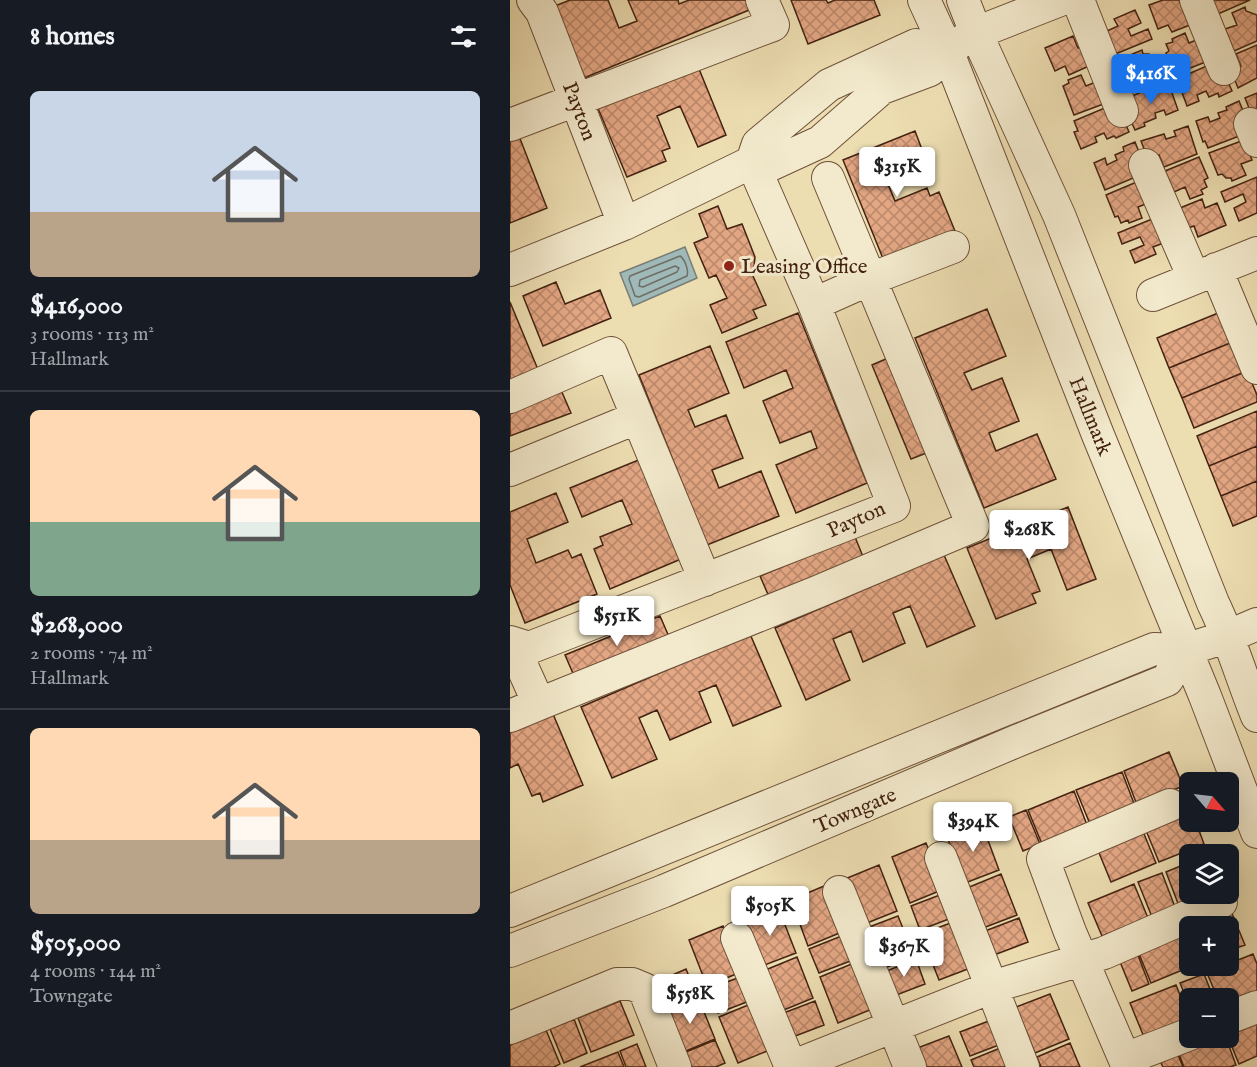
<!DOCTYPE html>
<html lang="en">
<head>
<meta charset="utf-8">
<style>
  :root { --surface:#171b24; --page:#242831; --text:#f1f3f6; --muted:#9ea1a6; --line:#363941; --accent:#1a73e8 }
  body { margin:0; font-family:"IM FELL English",serif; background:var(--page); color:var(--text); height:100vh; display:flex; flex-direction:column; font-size:22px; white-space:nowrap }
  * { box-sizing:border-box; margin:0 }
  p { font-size:20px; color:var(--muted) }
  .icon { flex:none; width:33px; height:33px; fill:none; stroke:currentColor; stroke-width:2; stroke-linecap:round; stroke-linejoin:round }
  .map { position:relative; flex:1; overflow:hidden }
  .sheet { display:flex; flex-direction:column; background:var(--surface); width:510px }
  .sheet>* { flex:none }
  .needle { width:39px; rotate:118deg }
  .controls { position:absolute; left:669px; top:772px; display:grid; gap:12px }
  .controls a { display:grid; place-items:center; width:60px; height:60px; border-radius:9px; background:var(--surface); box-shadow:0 6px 24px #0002; font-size:30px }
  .price { position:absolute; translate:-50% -51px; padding:0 14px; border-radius:6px; background:#fff; color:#222; font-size:20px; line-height:39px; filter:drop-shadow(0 2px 3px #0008) }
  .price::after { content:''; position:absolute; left:50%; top:36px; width:18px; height:14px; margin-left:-9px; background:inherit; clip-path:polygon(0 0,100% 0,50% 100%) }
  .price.current { background:var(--accent); color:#fff }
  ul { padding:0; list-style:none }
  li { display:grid; align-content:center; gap:12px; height:318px; padding:0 30px }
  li+li { border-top:2px solid var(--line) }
  li span { display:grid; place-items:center; height:186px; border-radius:9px; color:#555 }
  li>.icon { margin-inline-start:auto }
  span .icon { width:108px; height:108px; fill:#fffc; stroke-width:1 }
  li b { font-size:26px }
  h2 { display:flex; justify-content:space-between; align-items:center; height:72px; padding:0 30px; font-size:26px }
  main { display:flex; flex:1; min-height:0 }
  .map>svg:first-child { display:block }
  .water { fill:#9eb9b7; stroke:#7a7d75; stroke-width:1.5 }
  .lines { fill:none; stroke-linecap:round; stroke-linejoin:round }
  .shore { stroke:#706e64; stroke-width:1.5 }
  .building { fill:url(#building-cross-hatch); stroke:#432211; stroke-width:1.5 }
  .minor-casing { stroke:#6e5139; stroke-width:34 }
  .minor { stroke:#f3eacd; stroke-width:32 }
  .poi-dot { fill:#8f2418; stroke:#f3eacd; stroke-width:2 }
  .labels { text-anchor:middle; stroke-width:6; stroke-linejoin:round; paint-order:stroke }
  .street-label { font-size:21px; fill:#432211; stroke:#f3eacd }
  .poi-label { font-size:21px; fill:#432211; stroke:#f3eacd; text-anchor:start }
</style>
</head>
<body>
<main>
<section class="sheet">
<h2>8 homes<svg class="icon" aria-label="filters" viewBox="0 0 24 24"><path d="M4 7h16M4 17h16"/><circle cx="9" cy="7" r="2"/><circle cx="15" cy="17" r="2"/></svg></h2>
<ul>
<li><span style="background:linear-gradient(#c9d6e8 65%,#b9a48a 0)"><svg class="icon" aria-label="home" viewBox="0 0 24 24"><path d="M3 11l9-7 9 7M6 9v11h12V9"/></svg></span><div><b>$416,000</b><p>3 rooms · 113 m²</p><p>Hallmark</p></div></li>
<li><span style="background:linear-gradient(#ffd9b3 60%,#7fa58c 0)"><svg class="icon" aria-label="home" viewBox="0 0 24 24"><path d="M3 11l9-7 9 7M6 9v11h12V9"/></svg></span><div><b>$268,000</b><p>2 rooms · 74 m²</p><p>Hallmark</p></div></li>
<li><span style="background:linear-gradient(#ffd9b3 60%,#b9a48a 0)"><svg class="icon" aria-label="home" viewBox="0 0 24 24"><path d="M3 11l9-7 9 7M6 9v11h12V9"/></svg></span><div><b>$505,000</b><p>4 rooms · 144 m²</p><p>Towngate</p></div></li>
</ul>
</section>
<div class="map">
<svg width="747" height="1067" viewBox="0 0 747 1067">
  <defs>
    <pattern id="building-cross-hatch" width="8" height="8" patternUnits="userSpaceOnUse" patternTransform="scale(1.5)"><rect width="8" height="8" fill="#e4a784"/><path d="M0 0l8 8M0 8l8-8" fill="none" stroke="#ba886b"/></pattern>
  </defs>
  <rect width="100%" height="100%" fill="#eddeb2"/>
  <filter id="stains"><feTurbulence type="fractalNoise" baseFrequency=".00333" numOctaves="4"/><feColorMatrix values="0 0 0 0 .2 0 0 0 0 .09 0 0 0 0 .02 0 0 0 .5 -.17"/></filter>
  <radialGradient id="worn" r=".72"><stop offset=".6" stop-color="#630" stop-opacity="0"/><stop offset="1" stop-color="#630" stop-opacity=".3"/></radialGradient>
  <!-- water -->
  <path class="water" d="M175 247 187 278 123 306 110 273Z"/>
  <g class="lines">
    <!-- shore -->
    <path class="shore" d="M170 256C175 259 179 271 177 276L129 297 125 296 119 279 120 276Z
      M165 266 169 268 167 272 133 287 129 286 130 280Z"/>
  </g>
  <!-- building -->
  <path class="building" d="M60 0H98L109 28 127 21 118 0H168L169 4 179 0H241L244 8 74 78 45 6Z
    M281 0H316L318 3 325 0H364L370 15 298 44Z
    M653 0H669L671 5 677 3 685 23 662 32 658 25 648 29 639 5Z
    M703 0H740L708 14Z
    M735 7 736 11 747 15V41L724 51 715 29 727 25 722 13Z
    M625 10 631 23 618 29 621 36 638 29 642 39 603 55 595 32 608 26 604 19Z
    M675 33 679 43 689 39 698 61 665 74 656 53 659 51 656 44 663 42 662 39Z
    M563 36 568 48 573 46 581 65 559 75 555 66 545 71 535 48Z
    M747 45V78L728 88 721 70 731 66 726 54Z
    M632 50 633 54H639L642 58 646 56 654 77 620 91 612 71 623 67 618 56Z
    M187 64 216 135 188 147 170 106 147 116 160 148 152 151 156 161 117 177 87 106Z
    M701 64 713 71 722 91 709 97 708 93 699 97 696 91 687 95 689 101 677 106 667 79Z
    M571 75 576 86 588 81 596 103 564 115 553 86 559 83 558 80Z
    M656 82 659 91 661 90 668 110 656 115 654 110 645 113 646 118 634 123 635 126 625 130 617 112 622 96Z
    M747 93V116L743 118 735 98Z
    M729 101 737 120 732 135 698 148 695 141 693 142 686 121 698 117 700 122 710 118 708 113 717 110 716 107Z
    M597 107 611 114 619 132 606 138 604 136 597 139 594 133 585 137 587 142 571 149 564 132 568 131 564 121Z
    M678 126 687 154 654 167 649 155 638 159 631 141 654 134 656 139 666 136 664 131Z
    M405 131 416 160 375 177 385 201 417 188 420 196 429 192 445 231 374 261 333 160Z
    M9 136 37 208 0 223V139Z
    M734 140 742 160 731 164 736 175 722 181 721 178H716L712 174 708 175 699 153Z
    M625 142 633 162 628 176 595 190 584 163 595 158 597 165 607 160 605 155 614 151 613 147Z
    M689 157 698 178 694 180 697 187 691 190 693 194 680 199 675 187 664 192 655 171Z
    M747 177V213L729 221 724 208 736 202 733 194 715 202 711 192Z
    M629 181 638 203 628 207 632 218 619 223 618 220 611 223 608 216 605 217 596 195Z
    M692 199 695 208 707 203 716 225 688 237 684 226 678 228 670 208Z
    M208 206 217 229 232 224 245 257 243 276 256 305 243 310 247 318 212 333 200 305 217 298 206 275 199 278 184 243 198 237 189 214Z
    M647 217 656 242 643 247 646 254 625 263 620 251 634 245 630 237 612 244 608 233Z
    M46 282 55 304 90 290 101 318 33 346 13 296Z
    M0 302 29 372 0 384Z
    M477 309 496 356 454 373 462 390 492 378 509 421 479 433 486 451 527 434 546 479 474 508 405 338Z
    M713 311 725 341 659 368 647 338Z
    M288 313 357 483 286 513 266 465 307 448 301 431 270 443 253 401 283 388 276 370 234 388 216 342Z
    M725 341 737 371 672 398 659 368Z
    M200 346 219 393 178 410 185 427 216 415 233 458 202 470 209 488 251 471 269 516 197 545 129 375Z
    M385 355 424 450 401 459 362 365Z
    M737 371 747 395V402L684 428 672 398Z
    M51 390 61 413 0 436V414Z
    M747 411V446L699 466 687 436Z
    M747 446V481L711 496 699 466Z
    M131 459 171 559 100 589 84 549 93 545 90 537 122 524 112 500 72 517 60 488Z
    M747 481V516L723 526 711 496Z
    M46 493 58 522 17 539 26 563 58 550 62 558 71 554 87 594 15 623 0 585V512Z
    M558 507 586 579 557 590 541 549 517 559 530 591 522 594 526 603 486 619 457 548Z
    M345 537 354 559 260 599 250 576Z
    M434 555 465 626 417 647 400 606 383 613 395 643 353 662 341 631 323 639 340 680 296 700 265 628Z
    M150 616 160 639 65 678 55 655Z
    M240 634 271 706 223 726 206 685 189 692 201 722 160 740 147 710 129 718 147 759 102 778 71 707Z
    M43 714 73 785 33 802 30 793 22 796 8 764 0 768V732Z
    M659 752 673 786 627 805 614 771Z
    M612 772 625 806 580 824 566 790Z
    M564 791 577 825 532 844 518 810Z
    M516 810 530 844 513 851 499 817Z
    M680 810V822H686L694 844 649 862 635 828Z
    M472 824 489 870 455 883 437 837Z
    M632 829 646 863 601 882 587 848Z
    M416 843 434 889 400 903 382 857Z
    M680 862V894H698L669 906 656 872Z
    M369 865 387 911 352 925 335 879Z
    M652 873 665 907 642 917 628 882Z
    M491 874 507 915 473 928 457 888Z
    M624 884 638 918 592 936 578 903Z
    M314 886 332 932 298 946 281 900Z
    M435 893 444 917 410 930 401 906Z
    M268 907 286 953 252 966 234 921Z
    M721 911 735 945 718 951V927H682Z
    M388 916 404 956 370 970 354 929Z
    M509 918 518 942 484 955 475 931Z
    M446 921 463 967 429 980 411 934Z
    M213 926 231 972 197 986 179 940Z
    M673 930 680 948V966H682L641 983 627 949Z
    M334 935 343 960 309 973 299 949Z
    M626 950 639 984 622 991 608 957Z
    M743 954 747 964V992L718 1003V999H708L697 973 718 966V964Z
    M287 957 303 998 269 1012 253 971Z
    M406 959 415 984 381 997 372 973Z
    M344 963 362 1009 328 1023 310 977Z
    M176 969 186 993 152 1007 142 984Z
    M694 974 704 999H680V1007L670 983Z
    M233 976 242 1000 208 1013 198 989Z
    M666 985 680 1019 634 1037 620 1003Z
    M540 994 559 1039 525 1053 506 1007Z
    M188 997 205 1039 171 1053 154 1011Z
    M110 1001 124 1035 81 1052 68 1018Z
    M305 1001 314 1025 280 1038 271 1014Z
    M243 1003 262 1049 228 1063 209 1017Z
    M747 1017V1056L729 1064 718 1037V1028Z
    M64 1019 77 1053 54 1063 40 1029Z
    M484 1019 494 1043 460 1056 450 1032Z
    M36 1030 50 1064 44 1067H0V1045Z
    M439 1036 452 1067H413L405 1049Z
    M694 1038H716L726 1065 720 1067H674L667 1049Z
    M205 1040 215 1063 206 1067H177L171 1054Z
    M560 1043 570 1067H531L527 1057Z
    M127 1044 136 1067H116L110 1051Z
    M495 1046 503 1067H464L461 1060Z
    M666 1050 673 1067H653L648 1057Z
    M108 1052 114 1067H70Z"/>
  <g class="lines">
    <!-- minor casing -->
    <g class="minor-casing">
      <path id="minor" d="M23 0 32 12 114 224
        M414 0 437 50 588 435 695 696 747 832
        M453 0 466 33 549 215 703 603C721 640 732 679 747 716
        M568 0 612 111
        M686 0 714 69
        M740 124 747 141
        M0 125 263 25 252 0
        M635 165 684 278
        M706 269 747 368
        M0 270 114 224 242 162 260 165 310 142 372 88 420 70 437 50 466 33 550 0
        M643 295 747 253
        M304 304 360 279 443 247
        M0 397 101 353 195 580
        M0 470 126 418
        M0 642 19 648 384 506 304 304 242 162 248 144 319 85 406 45 437 50
        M2 644 29 704 307 592 463 526 318 178
        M0 716 29 704
        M431 858 513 1067
        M329 892 400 1067
        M0 911 644 649 675 650 719 636 747 624
        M227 938 281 1067
        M0 951 154 891 509 740 657 680 675 650
        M718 1018 747 1007
        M0 1028 107 984H122L134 989 165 1067
        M615 1059 680 1034
        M281 1067 482 987 594 953 711 902
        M618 1067 560 932 533 859 660 805"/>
    </g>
    <!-- minor -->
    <use href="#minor" class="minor"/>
  </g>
  <!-- markers -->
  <circle class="poi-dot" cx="219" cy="266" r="6"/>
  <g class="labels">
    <!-- street labels -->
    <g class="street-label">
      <text transform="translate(70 111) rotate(69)" y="7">Payton</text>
      <text transform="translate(581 416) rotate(68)" y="7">Hallmark</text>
      <text transform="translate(346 519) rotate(-24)" y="7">Payton</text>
      <text transform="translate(345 810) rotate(-23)" y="7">Towngate</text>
    </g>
    <!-- poi labels -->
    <g class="poi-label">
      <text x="231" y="273">Leasing Office</text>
    </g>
  </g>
  <rect width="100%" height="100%" filter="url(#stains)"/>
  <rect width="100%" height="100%" fill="url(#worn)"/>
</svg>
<div class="controls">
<a><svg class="needle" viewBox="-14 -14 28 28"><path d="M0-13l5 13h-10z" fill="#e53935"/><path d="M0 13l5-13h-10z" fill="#9ea1a6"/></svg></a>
<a><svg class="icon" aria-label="layers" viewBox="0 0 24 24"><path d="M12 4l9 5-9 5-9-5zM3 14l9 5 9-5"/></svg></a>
<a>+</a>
<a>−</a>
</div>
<b class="price current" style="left:641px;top:105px">$416K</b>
<b class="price" style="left:387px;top:198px">$315K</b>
<b class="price" style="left:519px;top:561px">$268K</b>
<b class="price" style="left:107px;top:647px">$551K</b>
<b class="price" style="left:463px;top:853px">$394K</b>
<b class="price" style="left:260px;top:937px">$505K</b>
<b class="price" style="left:394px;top:978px">$367K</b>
<b class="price" style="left:180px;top:1025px">$558K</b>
</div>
</main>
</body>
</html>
